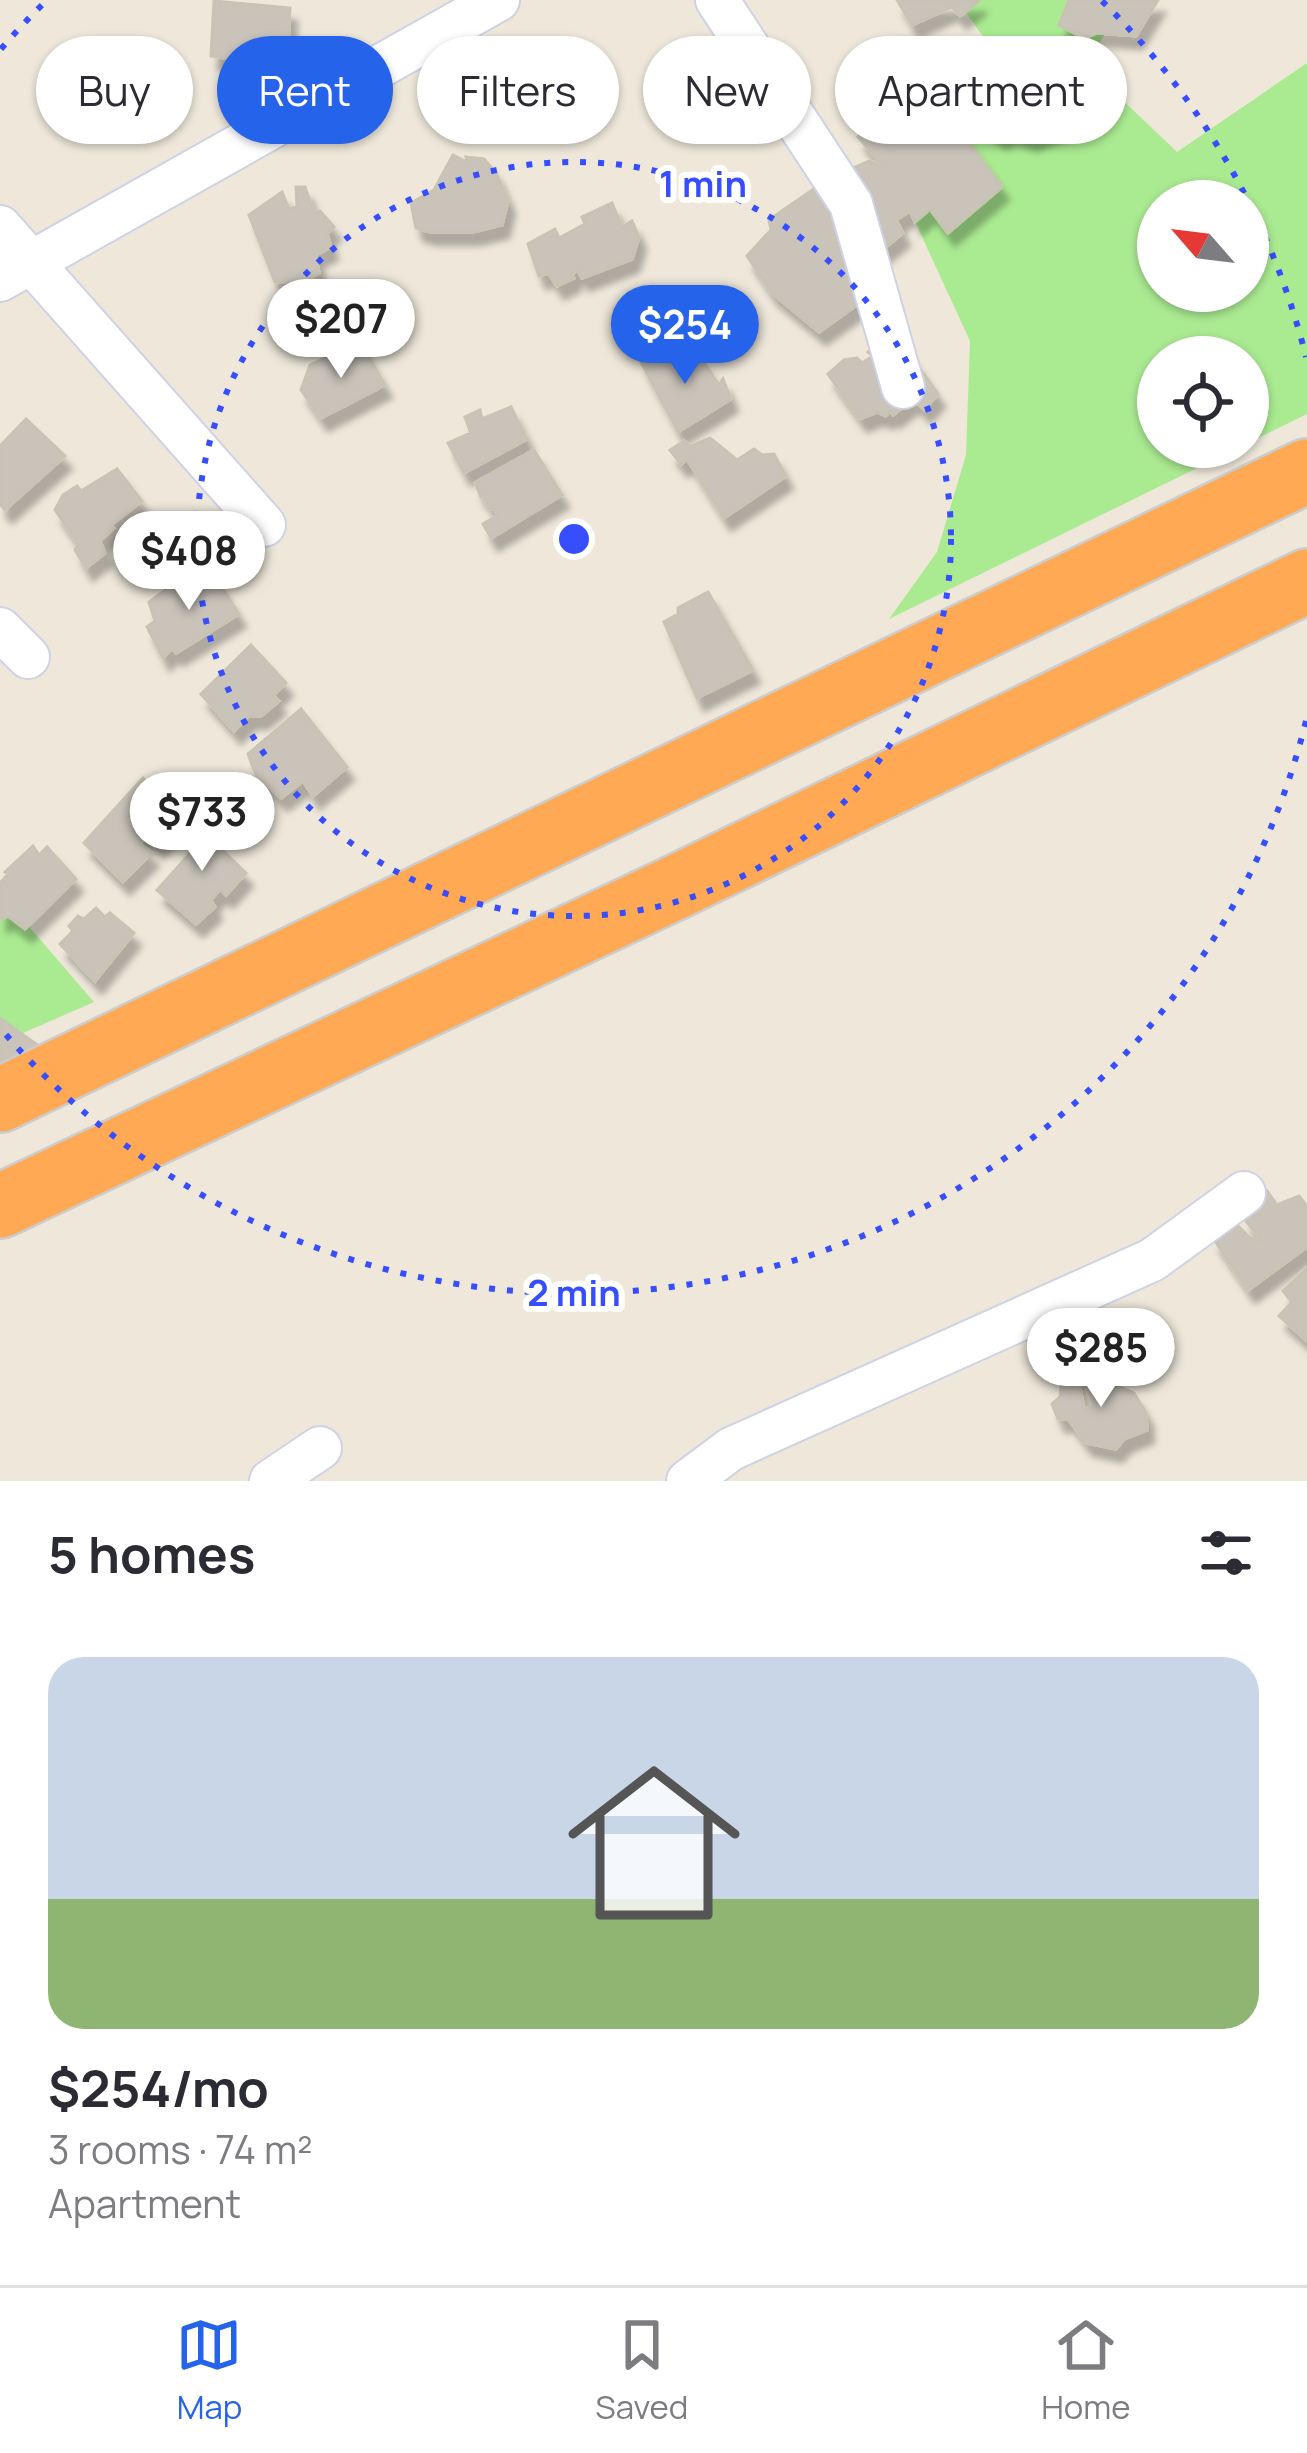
<!DOCTYPE html>
<html lang="en">
<head>
<meta charset="utf-8">
<style>
  :root { --surface:#fff; --page:#f2f2f3; --text:#2b2b33; --muted:#7c7c81; --line:#e1e1e2; --accent:#2563eb }
  body { margin:0; font-family:Manrope,sans-serif; background:var(--page); color:var(--text); height:100vh; display:flex; flex-direction:column; font-size:45px; white-space:nowrap }
  * { box-sizing:border-box; margin:0 }
  p { font-size:39px; color:var(--muted) }
  .icon { flex:none; width:66px; height:66px; fill:none; stroke:currentColor; stroke-width:2; stroke-linecap:round; stroke-linejoin:round }
  .map { position:relative; height:1481px; overflow:hidden }
  .side { display:flex; flex-direction:column; background:var(--surface); flex:1 }
  .side>* { flex:none }
  .guide { position:absolute; left:36px; top:36px; width:1236px; height:108px; display:flex; gap:24px }
  .needle { width:78px; rotate:298deg }
  .controls { position:absolute; left:1137px; top:180px; display:grid; gap:24px }
  .controls a { display:grid; place-items:center; width:132px; height:132px; border-radius:50%; background:var(--surface); box-shadow:0 3px 9px #0004; font-size:60px }
  .price { position:absolute; translate:-50% -102px; padding:0 27px; border-radius:42px; background:#fff; color:#222; font-size:39px; line-height:78px; filter:drop-shadow(0 3px 6px #0008) }
  .price::after { content:''; position:absolute; left:50%; top:72px; width:36px; height:27px; margin-left:-18px; background:inherit; clip-path:polygon(0 0,100% 0,50% 100%) }
  .price.active { background:var(--accent); color:#fff }
  ul { padding:0; list-style:none }
  li { display:grid; align-content:center; gap:24px; height:636px; padding:0 48px }
  li span { display:grid; place-items:center; height:372px; border-radius:36px; color:#555 }
  li>.icon { margin-inline-start:auto }
  span .icon { width:216px; height:216px; fill:#fffc; stroke-width:1 }
  li b { font-size:51px }
  h2 { display:flex; justify-content:space-between; align-items:center; height:144px; padding:0 48px; font-size:51px }
  .pill { padding:0 42px; border-radius:54px; background:var(--surface); box-shadow:0 3px 9px #0004; font-size:42px; line-height:108px }
  .pill.active { background:var(--accent); color:#fff }
  .menu { display:flex; justify-content:space-around; align-items:center; height:168px; border-top:3px solid var(--line); background:var(--surface); font-size:33px; color:var(--muted) }
  .menu a { display:grid; justify-items:center; gap:6px }
  .menu .active { color:var(--accent) }
  .map>svg:first-child { display:block }
  .green { fill:#aaea91; fill-rule:evenodd }
  .building { fill:#c9c3ba; stroke:#c9c3b4; stroke-width:3; filter:url(#shadow) }
  .lines { fill:none; stroke-linecap:round; stroke-linejoin:round }
  .minor-casing { stroke:#cfd2e5; stroke-width:46 }
  .highway-casing { stroke:#ccc; stroke-width:68 }
  .minor { stroke:#fff; stroke-width:42 }
  .highway { stroke:#ffa954; stroke-width:63 }
  .ring { fill:none; stroke:#364eff; stroke-width:6; stroke-dasharray:6 12 }
  .centre { fill:#364eff; stroke:#fff; stroke-width:6 }
  .ring-label { font-size:36px; text-anchor:middle; font-weight:bold; fill:#364eff; stroke:#fff; stroke-width:12; stroke-linejoin:round; paint-order:stroke }
</style>
</head>
<body>
<div class="map">
<svg width="1307" height="1481" viewBox="0 0 1307 1481">
  <defs>
    <filter id="shadow"><feDropShadow dx="7" dy="13" stdDeviation="3" flood-color="#0004"/></filter>
  </defs>
  <rect width="100%" height="100%" fill="#eee7da"/>
  <!-- green -->
  <path class="green" d="M957 0H1121L1088 67 1177 152 1307 63V414L1248 443V357H1158V447H1240L889 619 937 552 966 455 970 341 865 113 992 49ZM1158 201H1248V291H1158Z
    M0 893 94 1002 0 1043Z"/>
  <!-- building -->
  <path class="building" d="M897 0H979V1L960 16 952 7 912 25Z
    M1069 0H1158L1136 36 1097 33 1084 38 1059 25Z
    M214 1 290 8 288 50 277 48 271 65 211 56Z
    M975 66H987L1011 86 1017 78 1035 91 1042 76 1102 66 1105 89 1100 93 1102 100 1079 122 1067 115V124L1030 138 1011 131 1000 136 967 115 973 97 960 88Z
    M925 83 1002 187 948 233 930 209 915 222 910 211 896 220 903 233 878 253 869 296 819 332 771 292 747 256 771 230 769 220 828 179 869 161 883 166 858 137Z
    M453 155 467 162 466 157 484 159 496 173 508 201 502 225 473 232H430L416 228 411 203 434 190Z
    M296 187H305L314 213 320 211 334 227 327 234 331 247 316 255 319 273 305 281 275 282 249 215 282 192 289 209 297 207Z
    M612 203 622 227 632 221 639 237 632 259 582 278 578 270 572 274 574 278 557 286 548 273 539 276 528 244 555 229 559 238 585 224 582 217Z
    M894 332 938 394 924 410 913 399 893 415 889 411 886 416 877 412 860 419 828 374 844 360 857 358 862 363 873 356 868 352Z
    M361 344 385 385 321 418 301 390 310 365 325 358 333 363Z
    M676 348 693 359 699 355 719 385 723 379 731 399 678 432 640 360 650 354 654 359 660 353 664 357Z
    M511 407 527 439 464 473 448 443 471 433 465 417 480 410 482 419Z
    M26 419 65 456 5 510 0 504V446Z
    M710 438 737 460 754 449 762 455 774 454 786 476 724 518 687 459 681 464 670 450 684 441 691 446Z
    M534 450 562 495 491 538 483 524 498 515 494 509H488L485 496 481 497 475 483Z
    M117 469 142 501 111 525 114 528 100 541 105 553 86 568 75 550 78 543 55 510 63 495 77 486 81 491Z
    M209 567 239 614 176 653 172 648 163 658 147 627 155 621 149 602 171 586 176 591Z
    M708 592 753 670 697 698 664 622 678 614V608Z
    M251 645 286 683 273 696 279 701 261 716H249L234 731 201 694Z
    M301 709 347 767 313 796 303 781 281 798 256 775 248 754Z
    M143 778 185 817 157 845 146 837 140 844 152 853 123 882 84 843Z
    M203 811 220 826 210 838 246 873 226 895 220 889 211 900 215 907 196 924 157 890 202 840 189 831Z
    M33 846 39 855 47 847 76 879 25 929 8 916 0 919V883L8 874 5 872Z
    M96 908 105 917 110 913 134 933 95 981 60 944 73 931 69 926 78 916 84 919Z
    M1 1019 36 1044 24 1059 17 1056 0 1075Z
    M1267 1191 1277 1205 1299 1196 1307 1206V1247L1248 1290 1213 1238 1230 1218 1249 1237 1262 1241 1246 1221 1245 1208Z
    M1307 1268V1341L1279 1316 1292 1302 1283 1291Z
    M1119 1319 1132 1356 1116 1362 1113 1353 1103 1352 1094 1328Z
    M1096 1369 1115 1377 1112 1384 1134 1393 1146 1413 1147 1430 1124 1439 1116 1449 1086 1443 1068 1419H1058L1052 1404 1060 1397 1062 1375 1077 1370 1084 1409 1094 1406 1087 1389Z"/>
  <g class="lines">
    <!-- minor casing -->
    <g class="minor-casing">
      <path id="minor" d="M717 0 851 204 903 387
        M0 227 264 525
        M0 280 498 0
        M0 629 28 657
        M271 1481 320 1448
        M688 1481 731 1449 1152 1260 1244 1193"/>
    </g>
    <!-- highway casing -->
    <g class="highway-casing">
      <path id="highway" d="M0 1100 1307 471
        M0 1206 672 889 1307 581"/>
    </g>
    <!-- minor -->
    <use href="#minor" class="minor"/>
    <!-- highway -->
    <use href="#highway" class="highway"/>
  </g>
  <!-- distance rings -->
  <g class="ring">
    <circle cx="574" cy="539" r="377"/>
    <path d="M1306 721A754 754 0 0 1 1 1029M1 49A754 754 0 0 1 46 1M1102 1A754 754 0 0 1 1306 357"/>
  </g>
  <circle cx="574" cy="539" r="18" class="centre"/>
  <g class="ring-label">
    <text x="703" y="197">1 min</text>
    <text x="574" y="1306">2 min</text>
  </g>
</svg>
<div class="controls">
<a><svg class="needle" viewBox="-14 -14 28 28"><path d="M0-13l5 13h-10z" fill="#e53935"/><path d="M0 13l5-13h-10z" fill="#7c7c81"/></svg></a>
<a><svg class="icon" aria-label="locate" viewBox="0 0 24 24"><circle cx="12" cy="12" r="6"/><path d="M12 2v4M12 18v4M2 12h4M18 12h4"/></svg></a>
</div>
<b class="price" style="left:341px;top:381px">$207</b>
<b class="price active" style="left:685px;top:387px">$254</b>
<b class="price" style="left:189px;top:613px">$408</b>
<b class="price" style="left:202px;top:874px">$733</b>
<b class="price" style="left:1101px;top:1410px">$285</b>
<div class="guide">
<a class="pill">Buy</a>
<a class="pill active">Rent</a>
<a class="pill">Filters</a>
<a class="pill">New</a>
<a class="pill">Apartment</a>
</div>
</div>
<section class="side">
<h2>5 homes<svg class="icon" aria-label="filters" viewBox="0 0 24 24"><path d="M4 7h16M4 17h16"/><circle cx="9" cy="7" r="2"/><circle cx="15" cy="17" r="2"/></svg></h2>
<ul>
<li><span style="background:linear-gradient(#c9d6e8 65%,#8fb573 0)"><svg class="icon" aria-label="home" viewBox="0 0 24 24"><path d="M3 11l9-7 9 7M6 9v11h12V9"/></svg></span><div><b>$254/mo</b><p>3 rooms · 74 m²</p><p>Apartment</p></div></li>
</ul>
</section>
<nav class="menu">
<a class="active"><svg class="icon" aria-label="map" viewBox="0 0 24 24"><path d="M3 6l6-2 6 2 6-2v14l-6 2-6-2-6 2zM9 4v14M15 6v14"/></svg>Map</a>
<a><svg class="icon" aria-label="saved" viewBox="0 0 24 24"><path d="M7 4h10v16l-5-4-5 4z"/></svg>Saved</a>
<a><svg class="icon" aria-label="home" viewBox="0 0 24 24"><path d="M3 11l9-7 9 7M6 9v11h12V9"/></svg>Home</a>
</nav>
</body>
</html>
